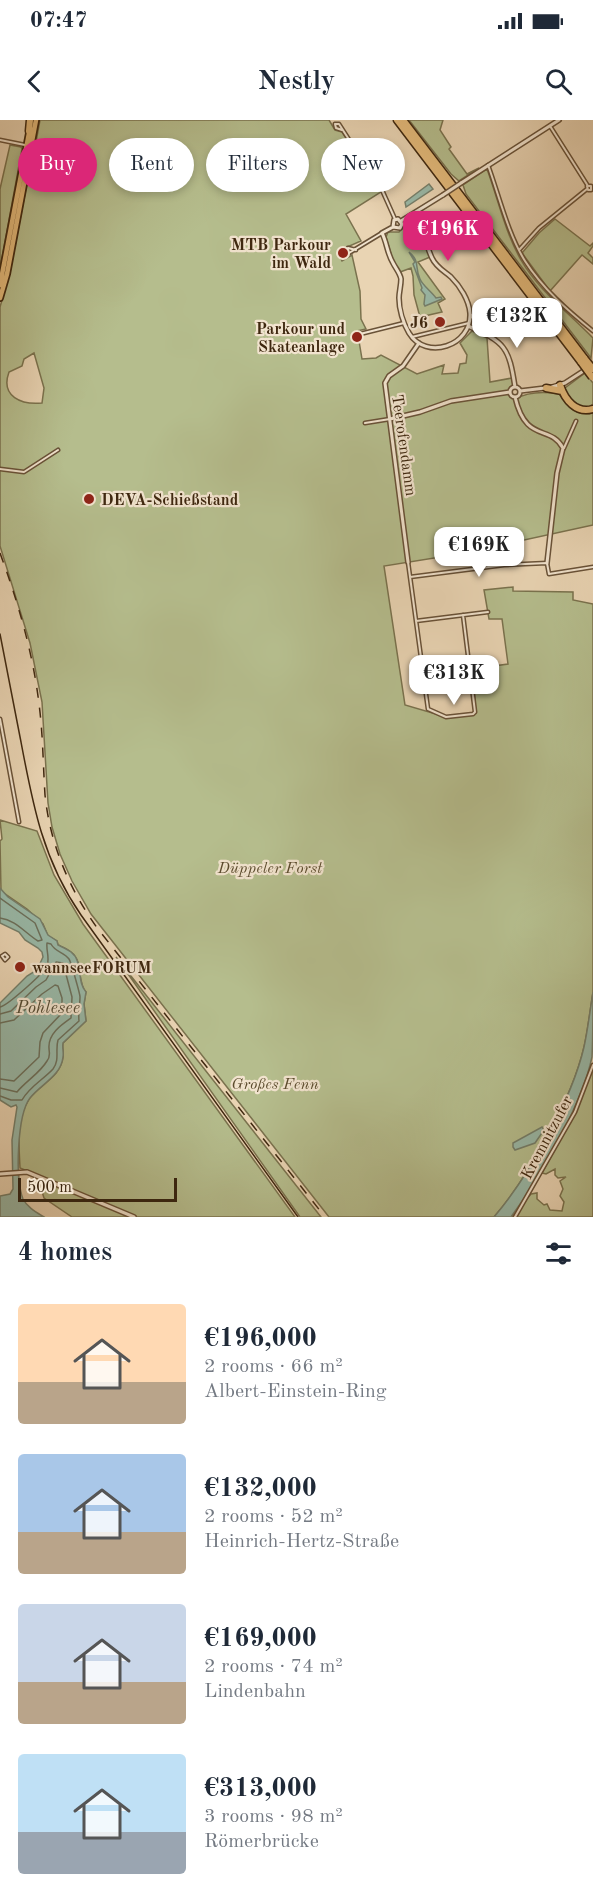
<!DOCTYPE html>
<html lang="en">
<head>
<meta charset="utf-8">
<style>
  :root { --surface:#fff; --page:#f2f2f3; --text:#1f2937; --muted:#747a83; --accent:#db2777 }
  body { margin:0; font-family:"Old Standard TT",serif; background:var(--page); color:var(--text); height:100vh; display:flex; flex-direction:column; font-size:22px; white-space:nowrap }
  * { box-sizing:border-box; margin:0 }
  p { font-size:20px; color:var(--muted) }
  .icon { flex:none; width:33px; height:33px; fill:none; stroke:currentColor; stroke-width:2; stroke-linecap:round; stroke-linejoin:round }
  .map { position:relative; height:1097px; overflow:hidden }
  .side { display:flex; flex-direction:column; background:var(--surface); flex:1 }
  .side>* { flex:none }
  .guide { position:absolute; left:18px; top:18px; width:558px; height:54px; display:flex; gap:12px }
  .scale { position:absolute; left:18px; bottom:15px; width:159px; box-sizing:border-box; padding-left:6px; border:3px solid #3e270f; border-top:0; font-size:16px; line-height:21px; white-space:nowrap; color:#3e270f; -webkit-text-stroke:4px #f1e3ce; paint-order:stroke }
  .price { position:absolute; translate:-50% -51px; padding:0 14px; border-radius:12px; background:#fff; color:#222; font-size:20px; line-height:39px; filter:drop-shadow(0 2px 3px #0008) }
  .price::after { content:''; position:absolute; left:50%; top:36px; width:18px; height:14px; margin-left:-9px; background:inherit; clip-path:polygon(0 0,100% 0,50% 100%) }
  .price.active { background:var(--accent); color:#fff }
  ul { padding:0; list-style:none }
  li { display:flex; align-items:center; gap:18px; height:150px; padding:0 18px }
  li span { display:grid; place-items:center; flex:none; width:168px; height:120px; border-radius:6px; color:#555 }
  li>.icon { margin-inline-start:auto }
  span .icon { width:72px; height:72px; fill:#fffc; stroke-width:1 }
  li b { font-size:26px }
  h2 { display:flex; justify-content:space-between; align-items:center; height:72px; padding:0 18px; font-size:26px }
  .chip { padding:0 21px; border-radius:27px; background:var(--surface); box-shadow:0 3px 9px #0003; font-size:21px; line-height:54px }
  .chip.active { background:var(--accent); color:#fff }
  .status { display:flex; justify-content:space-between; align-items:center; height:42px; padding:0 30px; background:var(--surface); direction:ltr }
  .status svg { height:16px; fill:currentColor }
  header { display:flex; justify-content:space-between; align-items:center; height:78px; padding:0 18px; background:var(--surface); font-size:27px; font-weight:700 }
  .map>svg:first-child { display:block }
  .green { fill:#b5bd8d; stroke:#7a724e; stroke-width:1.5; fill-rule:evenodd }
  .water { fill:#99b9a8; stroke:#757f6b; stroke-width:1.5 }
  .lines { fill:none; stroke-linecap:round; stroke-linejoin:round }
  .shore { stroke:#6c705c; stroke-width:1.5 }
  .minor-casing { stroke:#695238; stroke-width:5 }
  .tertiary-casing { stroke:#695238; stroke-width:6 }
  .primary-casing { stroke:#3e270f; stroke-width:8 }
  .motorway-casing { stroke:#3e270f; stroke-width:9 }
  .minor { stroke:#f1e3ce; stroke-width:2 }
  .tertiary { stroke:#f1e3ce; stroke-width:3 }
  .primary { stroke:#e4ba7a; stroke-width:4.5 }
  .motorway { stroke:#e4ba7a; stroke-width:6 }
  .tram { stroke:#3e270f; stroke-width:1.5 }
  .rail { stroke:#3e270f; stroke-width:1.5; stroke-dasharray:10 10; stroke-linecap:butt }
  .tertiary-bridge-casing { stroke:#695238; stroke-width:6; stroke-linecap:butt }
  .motorway-bridge-casing { stroke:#3e270f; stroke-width:9; stroke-linecap:butt }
  .tertiary-bridge { stroke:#f1e3ce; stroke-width:3 }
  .motorway-bridge { stroke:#e4ba7a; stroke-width:6 }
  .poi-dot { fill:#8f2418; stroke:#f1e3ce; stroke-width:2 }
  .labels { text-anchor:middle; stroke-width:4.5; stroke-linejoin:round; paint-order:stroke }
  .poi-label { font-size:16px; font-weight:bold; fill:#3e270f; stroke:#f1e3ce; text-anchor:end }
  .street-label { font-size:16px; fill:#3e270f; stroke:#f1e3ce }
  .park-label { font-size:16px; font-style:italic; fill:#5c4c2e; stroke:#f1e3ce }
  .water-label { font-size:18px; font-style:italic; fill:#554c35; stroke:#f1e3ce }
</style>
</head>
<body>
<div class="status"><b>07:47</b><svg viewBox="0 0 49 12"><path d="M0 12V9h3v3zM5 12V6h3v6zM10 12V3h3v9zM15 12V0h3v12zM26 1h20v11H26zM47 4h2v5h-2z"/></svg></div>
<header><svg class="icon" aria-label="back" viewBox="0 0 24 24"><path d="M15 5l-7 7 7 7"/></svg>Nestly<svg class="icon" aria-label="search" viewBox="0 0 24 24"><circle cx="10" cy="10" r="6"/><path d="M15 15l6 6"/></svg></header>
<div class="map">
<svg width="593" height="1097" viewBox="0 0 593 1097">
  <rect width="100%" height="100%" fill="#e9d4b3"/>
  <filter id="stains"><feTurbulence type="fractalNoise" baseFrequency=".00333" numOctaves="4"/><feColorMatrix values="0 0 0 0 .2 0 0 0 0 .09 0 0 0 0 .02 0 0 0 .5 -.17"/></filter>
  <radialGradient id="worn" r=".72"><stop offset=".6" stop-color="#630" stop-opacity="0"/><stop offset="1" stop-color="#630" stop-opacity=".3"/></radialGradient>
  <!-- green -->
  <path class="green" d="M40 0H329L335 10 342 12 356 33 376 53 381 72 346 94 361 121 345 128 348 135 341 139 342 141 352 135 360 171 361 199 366 209 357 211 360 214 361 220 359 221 362 239 376 238 381 235 417 254 444 245 442 254 458 253 460 244 466 243 467 235 460 223 472 211 487 218 490 262 512 258 513 265 508 274 515 279C528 272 542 271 559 274 569 286 575 297 593 293V405L459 434 384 446 405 585 446 597 476 593 472 549 508 544 502 499H489L484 470 513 467V471L573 472V480L593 484V872C590 890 588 909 584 927 572 979 529 1056 494 1097H329L91 794 72 761 60 734 52 707 48 683 42 582 30 523 0 426V187L10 152 33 32 49 29 46 25H38L36 22ZM34 233 44 268 42 283C22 285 0 277 9 252L22 246 24 239Z
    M409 0H443L440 10 451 27 449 29 467 54 479 48 459 61 451 54Z
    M10 25 21 27 22 29 0 149V69Z
    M487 49C498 79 505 112 521 140 539 171 568 192 593 218L591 238 466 74 463 65Z
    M555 99 590 126 593 123V126L588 133 593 138V144L582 135 550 171 522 133 539 113Z
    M404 107 416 108 423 116 430 137 418 142 445 179 438 183 442 192 420 197 414 175 413 156 411 148 400 152 393 141 386 117 388 112H399Z
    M585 253 593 263V284L587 288 577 287 567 274 565 268Z
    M0 700 37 711 54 755 83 804 295 1097H72L44 1078 37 1055 20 1048C19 1026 16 999 29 979 40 964 61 957 63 937 64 932 62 928 63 923L86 901 84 884 86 872C76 861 84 842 71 832 67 829 62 827 58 825L57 821 48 816 43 804 27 789 1 771 0 721 2 719Z
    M116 837 321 1097H300Z
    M593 948V1097H511L531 1074 537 1073V1079L544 1085 547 1084 550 1090 562 1091 564 1082 560 1076 563 1069 560 1061 566 1057 558 1058 555 1055V1049L546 1054 542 1053 576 992Z"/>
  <!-- water -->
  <path class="water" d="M429 64 433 69 406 87 405 82Z
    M409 132C421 142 414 147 420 159 423 166 431 171 436 178L441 177 442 179 425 186 424 184 425 175 421 170 422 168 413 144 415 142Z
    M0 768 8 777 40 799 48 815 57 821 58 825C62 827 67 829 71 832 84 842 76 861 86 872L84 884 86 901 63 923C62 928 64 932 63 937 61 956 41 964 30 978 17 995 15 1060 23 1079 27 1087 36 1092 44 1097H0V1076L10 1074 13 1069 12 1020 17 987 16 985 11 987 0 980V883L27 856 37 850 43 837 42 832 38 828 25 820 19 812 0 803Z
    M593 872C593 892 593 917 592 937 582 985 540 1057 511 1097H494C529 1056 572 979 584 927 588 909 590 890 593 872Z
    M542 1007 544 1010 535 1023 515 1030 513 1027V1023Z"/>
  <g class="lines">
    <!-- shore -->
    <path class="shore" d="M0 778 35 803 42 820 38 821C25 813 16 800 0 798
      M0 887C7 886 44 853 47 846 50 838 46 831 47 823L51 824C55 832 64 832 69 839 71 842 80 874 80 877 80 885 78 893 79 901L58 920C55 930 60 940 53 949 44 959 29 967 22 980H11L0 976
      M0 894 11 891 36 867 46 860 56 842 63 843 72 877 71 898C61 905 48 914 49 928 49 933 51 936 47 941 40 953 26 961 17 972L0 968
      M0 903 14 900 42 874 55 865 58 866 62 878V893L43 913 40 922 39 937 14 961 0 959"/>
    <!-- minor casing -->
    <g class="minor-casing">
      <path id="minor" d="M550 6 588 66
        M342 10 336 8 335 4H339L357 32 376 51 382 70 395 99
        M0 20 25 25
        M488 45C499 75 508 114 525 141 543 169 567 190 593 211
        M587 66H591V70H588Z
        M520 129 539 108 587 69
        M349 133 382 113
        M349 133 347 130 348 128 356 130
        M356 215 404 203
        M412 217 469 203
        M365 303 390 299
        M564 328 576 301
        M0 349 24 352 58 330
        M408 442 428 589 446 597 473 594 475 592 463 495
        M410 457 504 445 547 443 549 454 593 447
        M416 501 488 492
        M0 599 19 702
        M5 834 8 837 5 840 2 836Z
        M515 1097 575 992 593 945"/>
    </g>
    <!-- tertiary casing -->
    <g class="tertiary-casing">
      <path id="tertiary" d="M461 63 559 0
        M401 101 443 75
        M393 107 394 100 398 99 402 104 400 108 393 107 382 113C387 123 387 133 393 143 396 149 400 153 401 159 401 166 399 172 399 178 399 189 403 203 409 213 426 241 472 226 470 193 469 180 460 166 451 157 444 151 436 147 432 138 424 122 426 103 402 104
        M471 195 483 212
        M468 206C505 222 509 227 515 267
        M552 267 565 263 585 250
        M510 272a5 5 0 1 1 10 0a5 5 0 1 1-10 0Z
        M520 271 545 268
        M515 277C526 324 550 304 563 328L557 353 547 443
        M390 299 420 292 451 281 510 272
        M408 442 385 263 389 256 403 246 419 223
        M0 1054 27 1052 134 1097"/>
    </g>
    <!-- primary casing -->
    <g class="primary-casing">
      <path id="primary" d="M0 165 30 8
        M0 178 7 154 36 0"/>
    </g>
    <!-- motorway casing -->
    <g class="motorway-casing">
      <path id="motorway" d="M397 0 581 242
        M403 0 585 239
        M29 11 30 0
        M560 265C565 280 576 294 593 289
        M546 268 562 271"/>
    </g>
    <!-- minor -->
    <use href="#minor" class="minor"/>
    <!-- tertiary -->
    <use href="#tertiary" class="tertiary"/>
    <!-- primary -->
    <use href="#primary" class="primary"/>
    <!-- motorway -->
    <use href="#motorway" class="motorway"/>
    <!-- tram -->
    <path class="tram" d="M0 514C7 550 14 586 21 622 33 686 43 740 81 795L298 1097"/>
    <!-- rail -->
    <path class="rail" d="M0 433C18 482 33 533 39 584 43 614 43 644 45 675 50 724 69 769 98 809L325 1097"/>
    <!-- tertiary-bridge casing -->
    <g class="tertiary-bridge-casing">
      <path id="tertiary-bridge" d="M443 75 461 63"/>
    </g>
    <!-- motorway-bridge casing -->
    <g class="motorway-bridge-casing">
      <path id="motorway-bridge" d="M585 239 593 249
        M581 242 592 257"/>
    </g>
    <!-- tertiary-bridge -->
    <use href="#tertiary-bridge" class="tertiary-bridge"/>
    <!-- motorway-bridge -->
    <use href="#motorway-bridge" class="motorway-bridge"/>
  </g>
  <!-- markers -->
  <g class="poi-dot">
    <circle cx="343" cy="133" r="6"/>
    <circle cx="440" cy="202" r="6"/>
    <circle cx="357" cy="217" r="6"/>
    <circle cx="89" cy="379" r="6"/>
    <circle cx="20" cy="847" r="6"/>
  </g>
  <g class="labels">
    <!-- poi labels -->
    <g class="poi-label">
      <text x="331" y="130">MTB Parkour<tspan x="331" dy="18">im Wald</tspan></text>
      <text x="428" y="208">J6</text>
      <text x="345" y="214">Parkour und<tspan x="345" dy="18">Skateanlage</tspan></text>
      <text x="101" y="385" text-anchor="start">DEVA-Schießstand</text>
      <text x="32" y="853" text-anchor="start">wannseeFORUM</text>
    </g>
    <!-- street labels -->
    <g class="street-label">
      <text transform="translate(405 325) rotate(82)" y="6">Teerofendamm</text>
      <text transform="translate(546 1017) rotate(-62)" y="6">Kremnitzufer</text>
    </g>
    <!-- park labels -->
    <g class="park-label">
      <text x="270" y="753">Düppeler Forst</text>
      <text x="275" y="969">Großes Fenn</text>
    </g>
    <!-- water labels -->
    <g class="water-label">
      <text x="48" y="893">Pohlesee</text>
    </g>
  </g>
  <rect width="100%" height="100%" filter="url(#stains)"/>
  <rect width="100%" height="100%" fill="url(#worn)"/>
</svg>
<div class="scale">500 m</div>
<b class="price active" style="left:448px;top:142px">€196K</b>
<b class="price" style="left:517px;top:229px">€132K</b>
<b class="price" style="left:479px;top:458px">€169K</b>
<b class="price" style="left:454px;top:586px">€313K</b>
<div class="guide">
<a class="chip active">Buy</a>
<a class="chip">Rent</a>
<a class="chip">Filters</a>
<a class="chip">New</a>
</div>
</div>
<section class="side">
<h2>4 homes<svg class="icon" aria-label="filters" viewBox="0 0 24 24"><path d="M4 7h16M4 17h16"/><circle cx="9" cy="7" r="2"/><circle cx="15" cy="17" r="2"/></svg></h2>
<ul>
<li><span style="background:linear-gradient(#ffd9b3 65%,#b9a48a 0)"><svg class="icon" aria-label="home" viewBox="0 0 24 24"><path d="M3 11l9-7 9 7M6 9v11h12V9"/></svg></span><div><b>€196,000</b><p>2 rooms · 66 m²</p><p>Albert-Einstein-Ring</p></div></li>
<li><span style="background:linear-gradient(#a9c7e8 65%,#b9a48a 0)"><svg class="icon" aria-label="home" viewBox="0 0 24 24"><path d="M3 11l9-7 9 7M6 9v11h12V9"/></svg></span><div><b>€132,000</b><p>2 rooms · 52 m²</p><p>Heinrich-Hertz-Straße</p></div></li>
<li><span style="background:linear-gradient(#c9d6e8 65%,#b9a48a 0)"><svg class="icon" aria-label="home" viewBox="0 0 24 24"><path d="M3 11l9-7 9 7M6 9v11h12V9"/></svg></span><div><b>€169,000</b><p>2 rooms · 74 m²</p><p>Lindenbahn</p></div></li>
<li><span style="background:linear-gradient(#bfe0f5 65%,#9aa5b1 0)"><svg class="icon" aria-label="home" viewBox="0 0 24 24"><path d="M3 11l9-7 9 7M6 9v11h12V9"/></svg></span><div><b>€313,000</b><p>3 rooms · 98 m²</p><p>Römerbrücke</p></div></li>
</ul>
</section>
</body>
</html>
